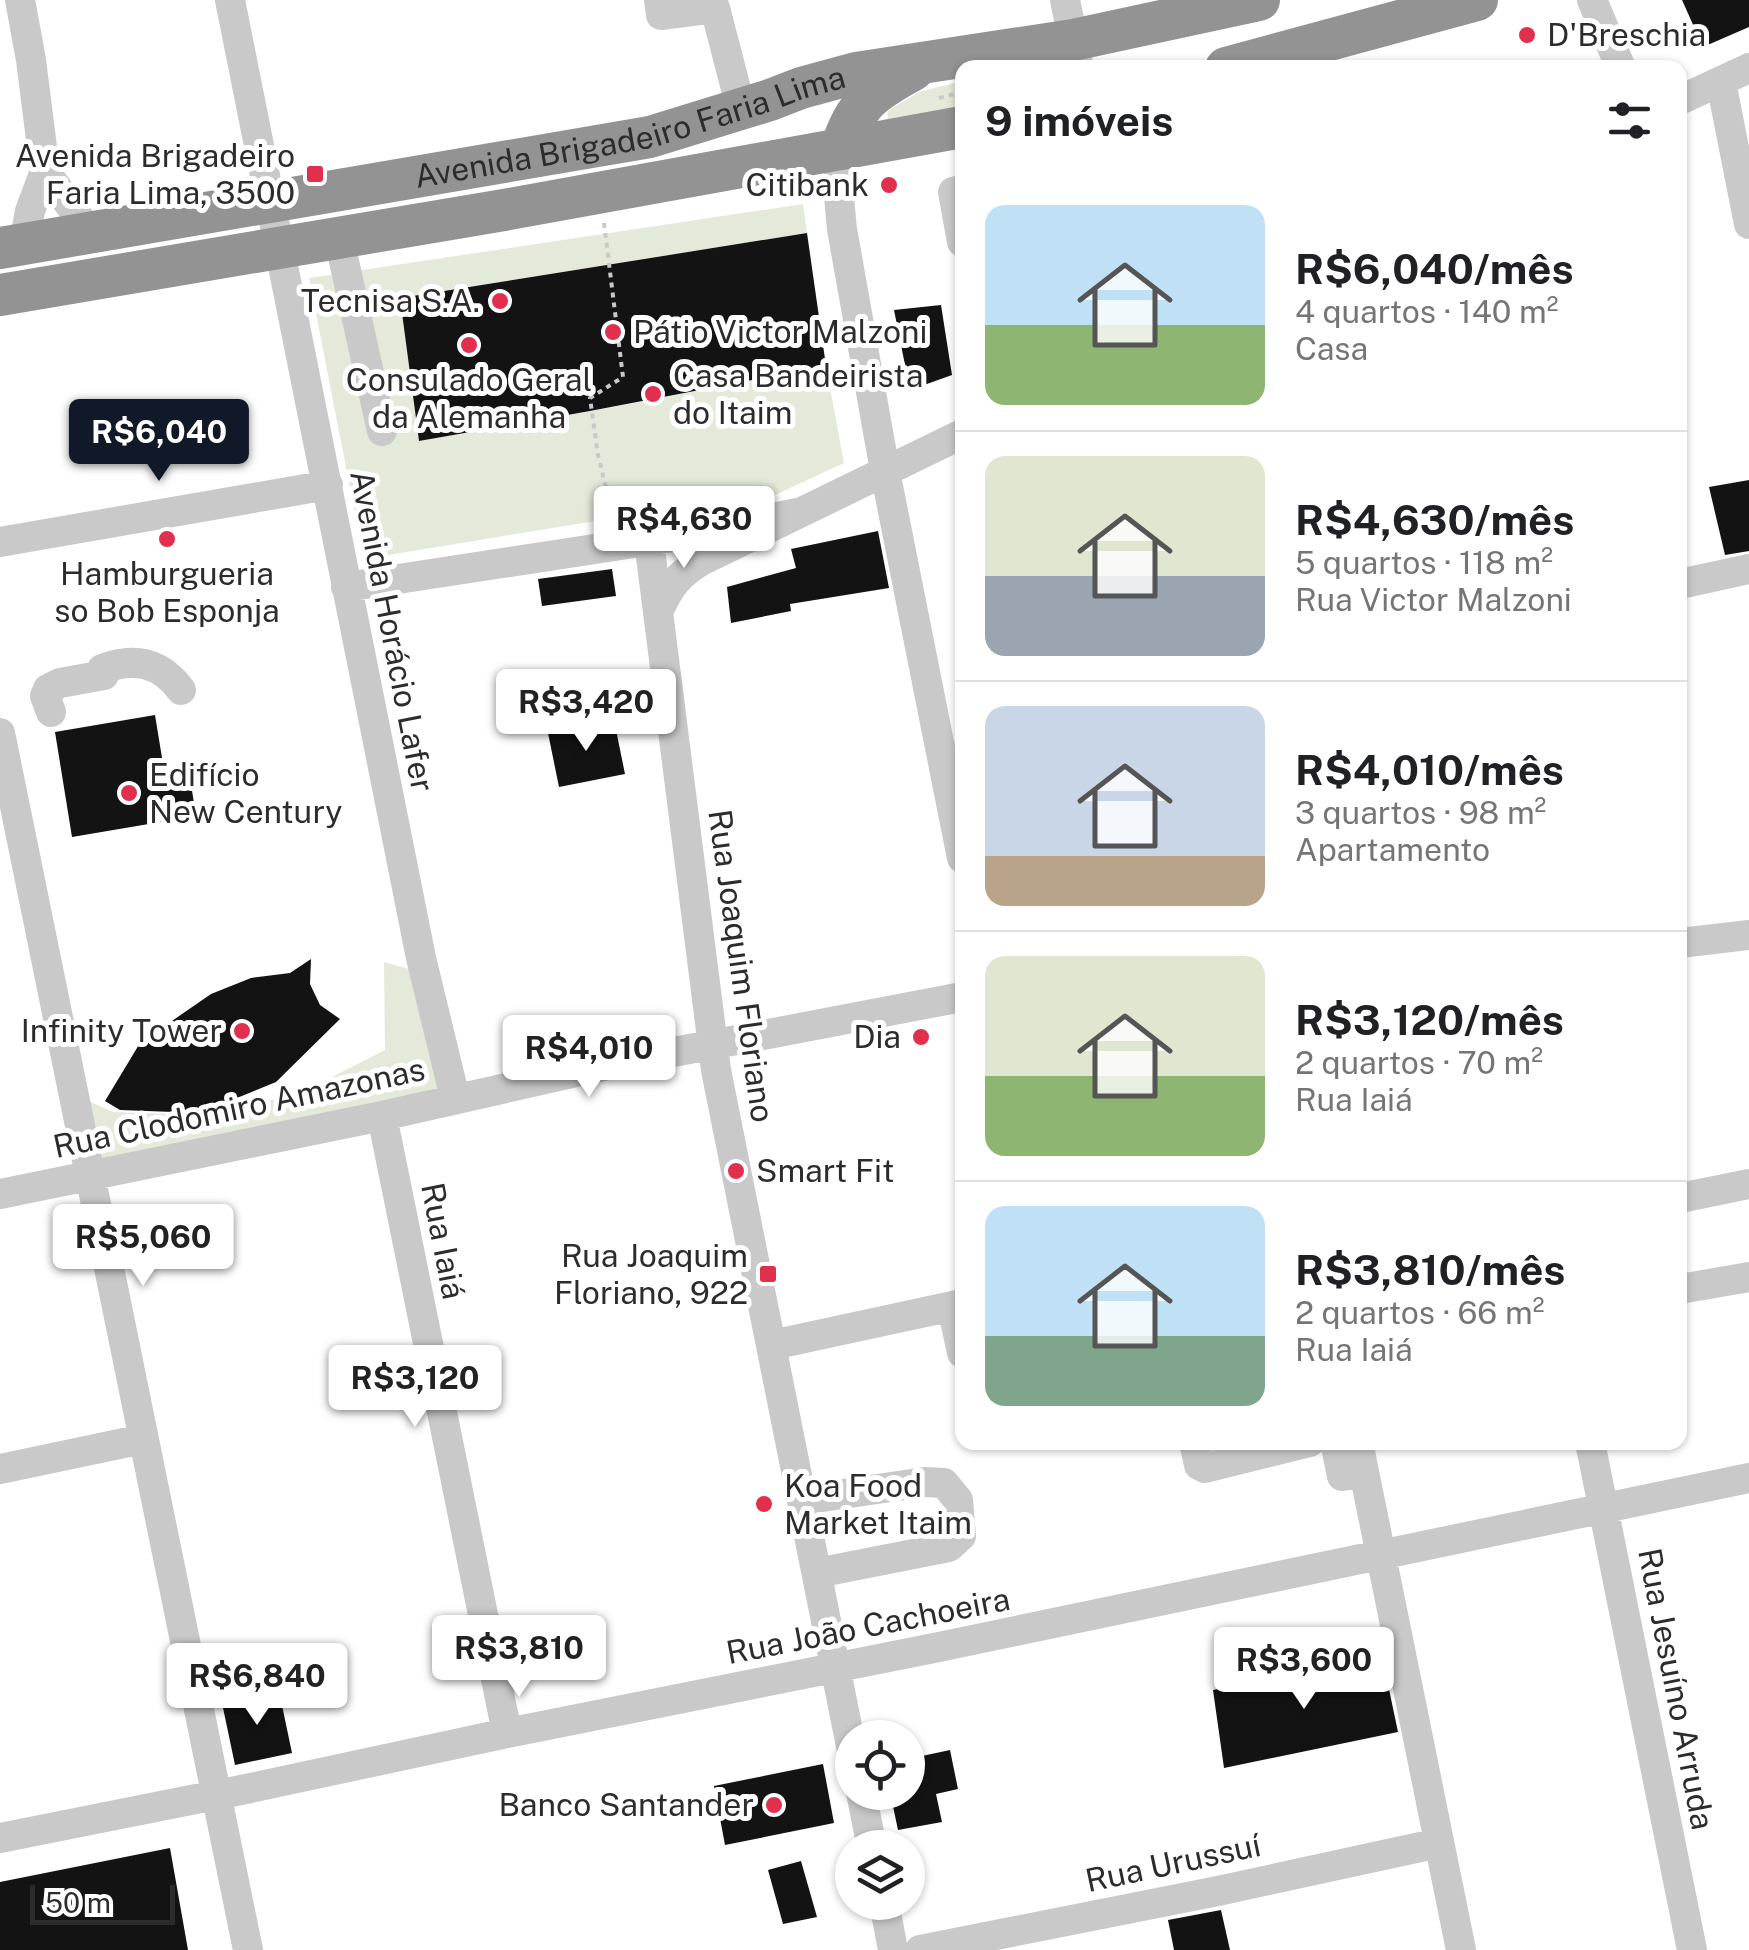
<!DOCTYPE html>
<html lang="pt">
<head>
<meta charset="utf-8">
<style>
  :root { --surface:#fff; --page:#f6f6f6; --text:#202124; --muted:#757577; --line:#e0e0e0; --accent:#111827 }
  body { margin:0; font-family:"Public Sans",sans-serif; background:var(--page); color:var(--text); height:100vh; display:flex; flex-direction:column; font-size:38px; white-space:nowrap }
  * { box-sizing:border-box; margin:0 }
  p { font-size:32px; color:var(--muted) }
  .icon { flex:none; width:55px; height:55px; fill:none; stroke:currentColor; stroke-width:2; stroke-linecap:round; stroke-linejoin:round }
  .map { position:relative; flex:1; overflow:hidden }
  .details { position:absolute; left:955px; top:60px; width:732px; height:1390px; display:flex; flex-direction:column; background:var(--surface); border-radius:20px; box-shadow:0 2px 8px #0004 }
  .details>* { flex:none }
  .tools { position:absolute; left:835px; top:1720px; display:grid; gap:20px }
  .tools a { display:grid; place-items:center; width:90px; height:90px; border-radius:50%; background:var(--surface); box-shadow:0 2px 8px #0004; font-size:50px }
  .scale { position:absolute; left:30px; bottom:25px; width:145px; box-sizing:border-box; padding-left:10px; border:5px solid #2c2c2c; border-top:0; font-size:28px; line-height:35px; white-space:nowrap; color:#2c2c2c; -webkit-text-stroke:8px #fff; paint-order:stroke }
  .price { position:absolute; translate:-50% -85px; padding:0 22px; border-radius:10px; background:#fff; color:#222; font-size:32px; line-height:65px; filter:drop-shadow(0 2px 5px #0008) }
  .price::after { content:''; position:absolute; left:50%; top:60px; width:30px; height:22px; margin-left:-15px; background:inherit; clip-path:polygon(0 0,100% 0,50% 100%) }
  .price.on { background:var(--accent); color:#fff }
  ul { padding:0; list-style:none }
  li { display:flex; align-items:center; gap:30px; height:250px; padding:0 30px }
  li+li { border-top:2px solid var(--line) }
  li span { display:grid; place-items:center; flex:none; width:280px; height:200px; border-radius:20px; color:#555 }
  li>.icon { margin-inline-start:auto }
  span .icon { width:120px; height:120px; fill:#fffc; stroke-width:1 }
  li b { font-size:42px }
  h2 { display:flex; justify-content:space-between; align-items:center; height:120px; padding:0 30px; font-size:42px }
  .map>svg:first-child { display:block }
  .green { fill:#e4eada }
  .building { fill:#131313 }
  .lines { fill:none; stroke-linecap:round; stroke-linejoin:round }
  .path { stroke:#c9c9c9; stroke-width:4; stroke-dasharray:5 5; stroke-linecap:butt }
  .minor { stroke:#c9c9c9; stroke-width:30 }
  .highway { stroke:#939393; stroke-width:42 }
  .poi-dot { fill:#e1304e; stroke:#fff; stroke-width:4 }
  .labels { text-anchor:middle; stroke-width:10; stroke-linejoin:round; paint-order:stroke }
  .poi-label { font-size:32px; fill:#2c2c2c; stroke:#fff; text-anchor:end }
  .street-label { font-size:32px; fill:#2c2c2c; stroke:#fff }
</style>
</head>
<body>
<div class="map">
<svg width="1749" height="1950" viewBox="0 0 1749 1950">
  <rect width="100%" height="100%" fill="#fff"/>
  <!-- green -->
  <path class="green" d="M962 81V113L888 131V111L919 92Z
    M803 204 807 233 400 298 419 441 619 406 826 366 844 463 773 496 686 506 642 515H632L364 559 309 278Z
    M384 962 420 972 442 1091 97 1166 82 1098 113 1112 204 1115 299 1094 385 1050Z"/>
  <!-- building -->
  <path class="building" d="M1682 0H1749V27L1703 47Z
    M807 233 826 366 590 411 419 441 400 298Z
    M941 305 952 375 910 390 894 310Z
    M1749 480V551L1725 555 1709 487Z
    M878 531 889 588 790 604 791 611 731 623 727 587 796 568 791 549Z
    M612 569 616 596 542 606 538 579Z
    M155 715 164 770 188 765 196 816 72 837 55 732Z
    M614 720 625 774 559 787 548 733Z
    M311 959 310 984 320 1005 340 1019 276 1082 200 1113 120 1110 105 1101 140 1043 211 994 251 978 290 973Z
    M1382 1656 1398 1732 1224 1768 1213 1690Z
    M279 1691 292 1753 235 1765 222 1703Z
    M950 1750 958 1789 936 1794 942 1822 898 1830 890 1792H908V1759Z
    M823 1764 834 1823 725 1845 714 1786Z
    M170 1848 188 1950H0V1882Z
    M801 1861 817 1917 783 1924 768 1870Z
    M1221 1910 1230 1950H1174L1168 1920Z"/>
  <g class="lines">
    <!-- path -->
    <path class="path" d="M939 98 962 92
      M604 223 623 377 590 398 598 455 614 521"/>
    <!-- minor -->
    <path class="minor" d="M20 0 31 60 45 171 30 211 24 244
      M230 0 421 958 455 1098
      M659 0 661 15 715 8 741 108
      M1065 0 1079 68
      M1592 0 1621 68
      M1721 82 1749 224
      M1680 100 1749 68
      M841 149C837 176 839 201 842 229L885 471 962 858
      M45 171 90 233
      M962 190 953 192 962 242
      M339 239 382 431
      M649 541 716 1070 852 1751
      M0 542 328 485
      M1680 584 1749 569
      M346 587 686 535 797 513
      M659 610C669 587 679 574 701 561L962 434
      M51 712 45 696 48 689 60 683 104 675 102 669C134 657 160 662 181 690
      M0 733 248 1950
      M1680 943 1749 935
      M382 1116 507 1733
      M0 1194 382 1116 616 1063 962 997
      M1680 1198 1749 1184
      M1680 1289 1749 1277
      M952 1306 962 1353
      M772 1345 962 1304
      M1194 1442 1199 1465 1205 1468 1310 1442
      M1335 1442 1342 1476 1364 1472
      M1358 1442 1461 1950
      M1590 1442 1692 1950
      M0 1469 143 1439
      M802 1500 925 1482 944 1483 958 1500 961 1536 949 1547 817 1573
      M861 1792 872 1848
      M0 1838 246 1789 507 1733 939 1647 1749 1478
      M884 1902 893 1950
      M920 1950 1218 1891 1439 1843"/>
    <!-- highway -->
    <g class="highway">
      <path d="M1226 68 1477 0"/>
      <path d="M841 149C854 104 874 91 913 70"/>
      <path id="s1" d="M0 248 650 137 770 100 801 88 856 73 1073 40 1259 0"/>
      <path d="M0 295 504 210 962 127"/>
    </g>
  </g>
  <!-- markers -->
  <g class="poi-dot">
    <circle cx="1527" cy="35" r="10"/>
    <rect x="305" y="164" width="20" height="20" rx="5"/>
    <circle cx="889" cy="185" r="10"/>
    <circle cx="500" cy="301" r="10"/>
    <circle cx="613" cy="332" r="10"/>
    <circle cx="469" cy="345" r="10"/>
    <circle cx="653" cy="394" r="10"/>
    <circle cx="167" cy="539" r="10"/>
    <circle cx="129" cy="793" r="10"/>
    <circle cx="242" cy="1031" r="10"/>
    <circle cx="921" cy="1037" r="10"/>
    <circle cx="736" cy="1171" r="10"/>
    <rect x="758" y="1264" width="20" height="20" rx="5"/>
    <circle cx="764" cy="1504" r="10"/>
    <circle cx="774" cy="1805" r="10"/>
  </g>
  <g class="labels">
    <!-- poi labels -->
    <g class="poi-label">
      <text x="1547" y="46" text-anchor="start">D'Breschia</text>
      <text x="295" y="167">Avenida Brigadeiro<tspan x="295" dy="37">Faria Lima, 3500</tspan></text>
      <text x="869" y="196">Citibank</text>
      <text x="480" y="312">Tecnisa S.A.</text>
      <text x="633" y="343" text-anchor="start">Pátio Victor Malzoni</text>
      <text x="673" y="387" text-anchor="start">Casa Bandeirista<tspan x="673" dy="37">do Itaim</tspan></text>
      <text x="469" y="391" text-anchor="middle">Consulado Geral<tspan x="469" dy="37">da Alemanha</tspan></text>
      <text x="167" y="585" text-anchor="middle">Hamburgueria<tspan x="167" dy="37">so Bob Esponja</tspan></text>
      <text x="149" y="786" text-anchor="start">Edifício<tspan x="149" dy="37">New Century</tspan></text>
      <text x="222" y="1042">Infinity Tower</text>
      <text x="901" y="1048">Dia</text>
      <text x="756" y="1182" text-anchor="start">Smart Fit</text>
      <text x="748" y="1267">Rua Joaquim<tspan x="748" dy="37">Floriano, 922</tspan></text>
      <text x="784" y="1497" text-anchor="start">Koa Food<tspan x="784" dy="37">Market Itaim</tspan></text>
      <text x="754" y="1816">Banco Santander</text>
    </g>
    <!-- street labels -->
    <g class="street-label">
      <text dy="11" stroke="none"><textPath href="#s1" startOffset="642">Avenida Brigadeiro Faria Lima</textPath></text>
      <text transform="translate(392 631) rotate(79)" y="11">Avenida Horácio Lafer</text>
      <text transform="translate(741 966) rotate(82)" y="11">Rua Joaquim Floriano</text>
      <text transform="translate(239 1108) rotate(-12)" y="11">Rua Clodomiro Amazonas</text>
      <text transform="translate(443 1241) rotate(79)" y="11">Rua Iaiá</text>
      <text transform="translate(868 1626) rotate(-11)" y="11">Rua João Cachoeira</text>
      <text transform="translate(1676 1689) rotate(79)" y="11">Rua Jesuíno Arruda</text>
      <text transform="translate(1173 1863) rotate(-12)" y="11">Rua Urussuí</text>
    </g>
  </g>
</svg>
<div class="tools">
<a><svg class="icon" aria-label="locate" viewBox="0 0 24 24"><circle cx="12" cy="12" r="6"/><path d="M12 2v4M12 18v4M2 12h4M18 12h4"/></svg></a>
<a><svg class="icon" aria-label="layers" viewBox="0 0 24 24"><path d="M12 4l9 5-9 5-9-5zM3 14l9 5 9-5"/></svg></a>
</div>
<div class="scale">50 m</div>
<b class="price on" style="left:159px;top:484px">R$6,040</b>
<b class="price" style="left:684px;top:571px">R$4,630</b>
<b class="price" style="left:586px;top:754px">R$3,420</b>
<b class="price" style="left:589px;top:1100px">R$4,010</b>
<b class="price" style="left:143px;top:1289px">R$5,060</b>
<b class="price" style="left:415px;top:1430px">R$3,120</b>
<b class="price" style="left:519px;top:1700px">R$3,810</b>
<b class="price" style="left:1304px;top:1712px">R$3,600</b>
<b class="price" style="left:257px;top:1728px">R$6,840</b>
<section class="details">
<h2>9 imóveis<svg class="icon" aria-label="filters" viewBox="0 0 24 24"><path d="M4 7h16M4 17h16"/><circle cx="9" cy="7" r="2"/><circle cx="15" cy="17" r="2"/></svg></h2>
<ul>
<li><span style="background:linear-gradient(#bfe0f5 60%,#8fb573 0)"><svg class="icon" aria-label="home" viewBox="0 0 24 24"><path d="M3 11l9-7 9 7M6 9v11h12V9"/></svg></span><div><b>R$6,040/mês</b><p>4 quartos · 140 m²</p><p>Casa</p></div></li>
<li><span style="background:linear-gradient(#dfe7d0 60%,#9aa5b1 0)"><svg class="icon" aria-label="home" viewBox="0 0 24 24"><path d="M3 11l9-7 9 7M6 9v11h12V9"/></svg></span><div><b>R$4,630/mês</b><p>5 quartos · 118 m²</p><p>Rua Victor Malzoni</p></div></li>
<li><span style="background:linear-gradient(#c9d6e8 75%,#b9a48a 0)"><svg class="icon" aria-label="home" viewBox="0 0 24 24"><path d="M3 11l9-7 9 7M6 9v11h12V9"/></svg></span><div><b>R$4,010/mês</b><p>3 quartos · 98 m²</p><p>Apartamento</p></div></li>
<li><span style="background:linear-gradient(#dfe7d0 60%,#8fb573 0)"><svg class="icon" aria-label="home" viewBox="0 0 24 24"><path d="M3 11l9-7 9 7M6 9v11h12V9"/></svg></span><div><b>R$3,120/mês</b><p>2 quartos · 70 m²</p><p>Rua Iaiá</p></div></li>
<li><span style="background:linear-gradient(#bfe0f5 65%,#7fa58c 0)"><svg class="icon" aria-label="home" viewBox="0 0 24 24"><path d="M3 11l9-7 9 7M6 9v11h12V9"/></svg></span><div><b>R$3,810/mês</b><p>2 quartos · 66 m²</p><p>Rua Iaiá</p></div></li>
</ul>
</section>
</div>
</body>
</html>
